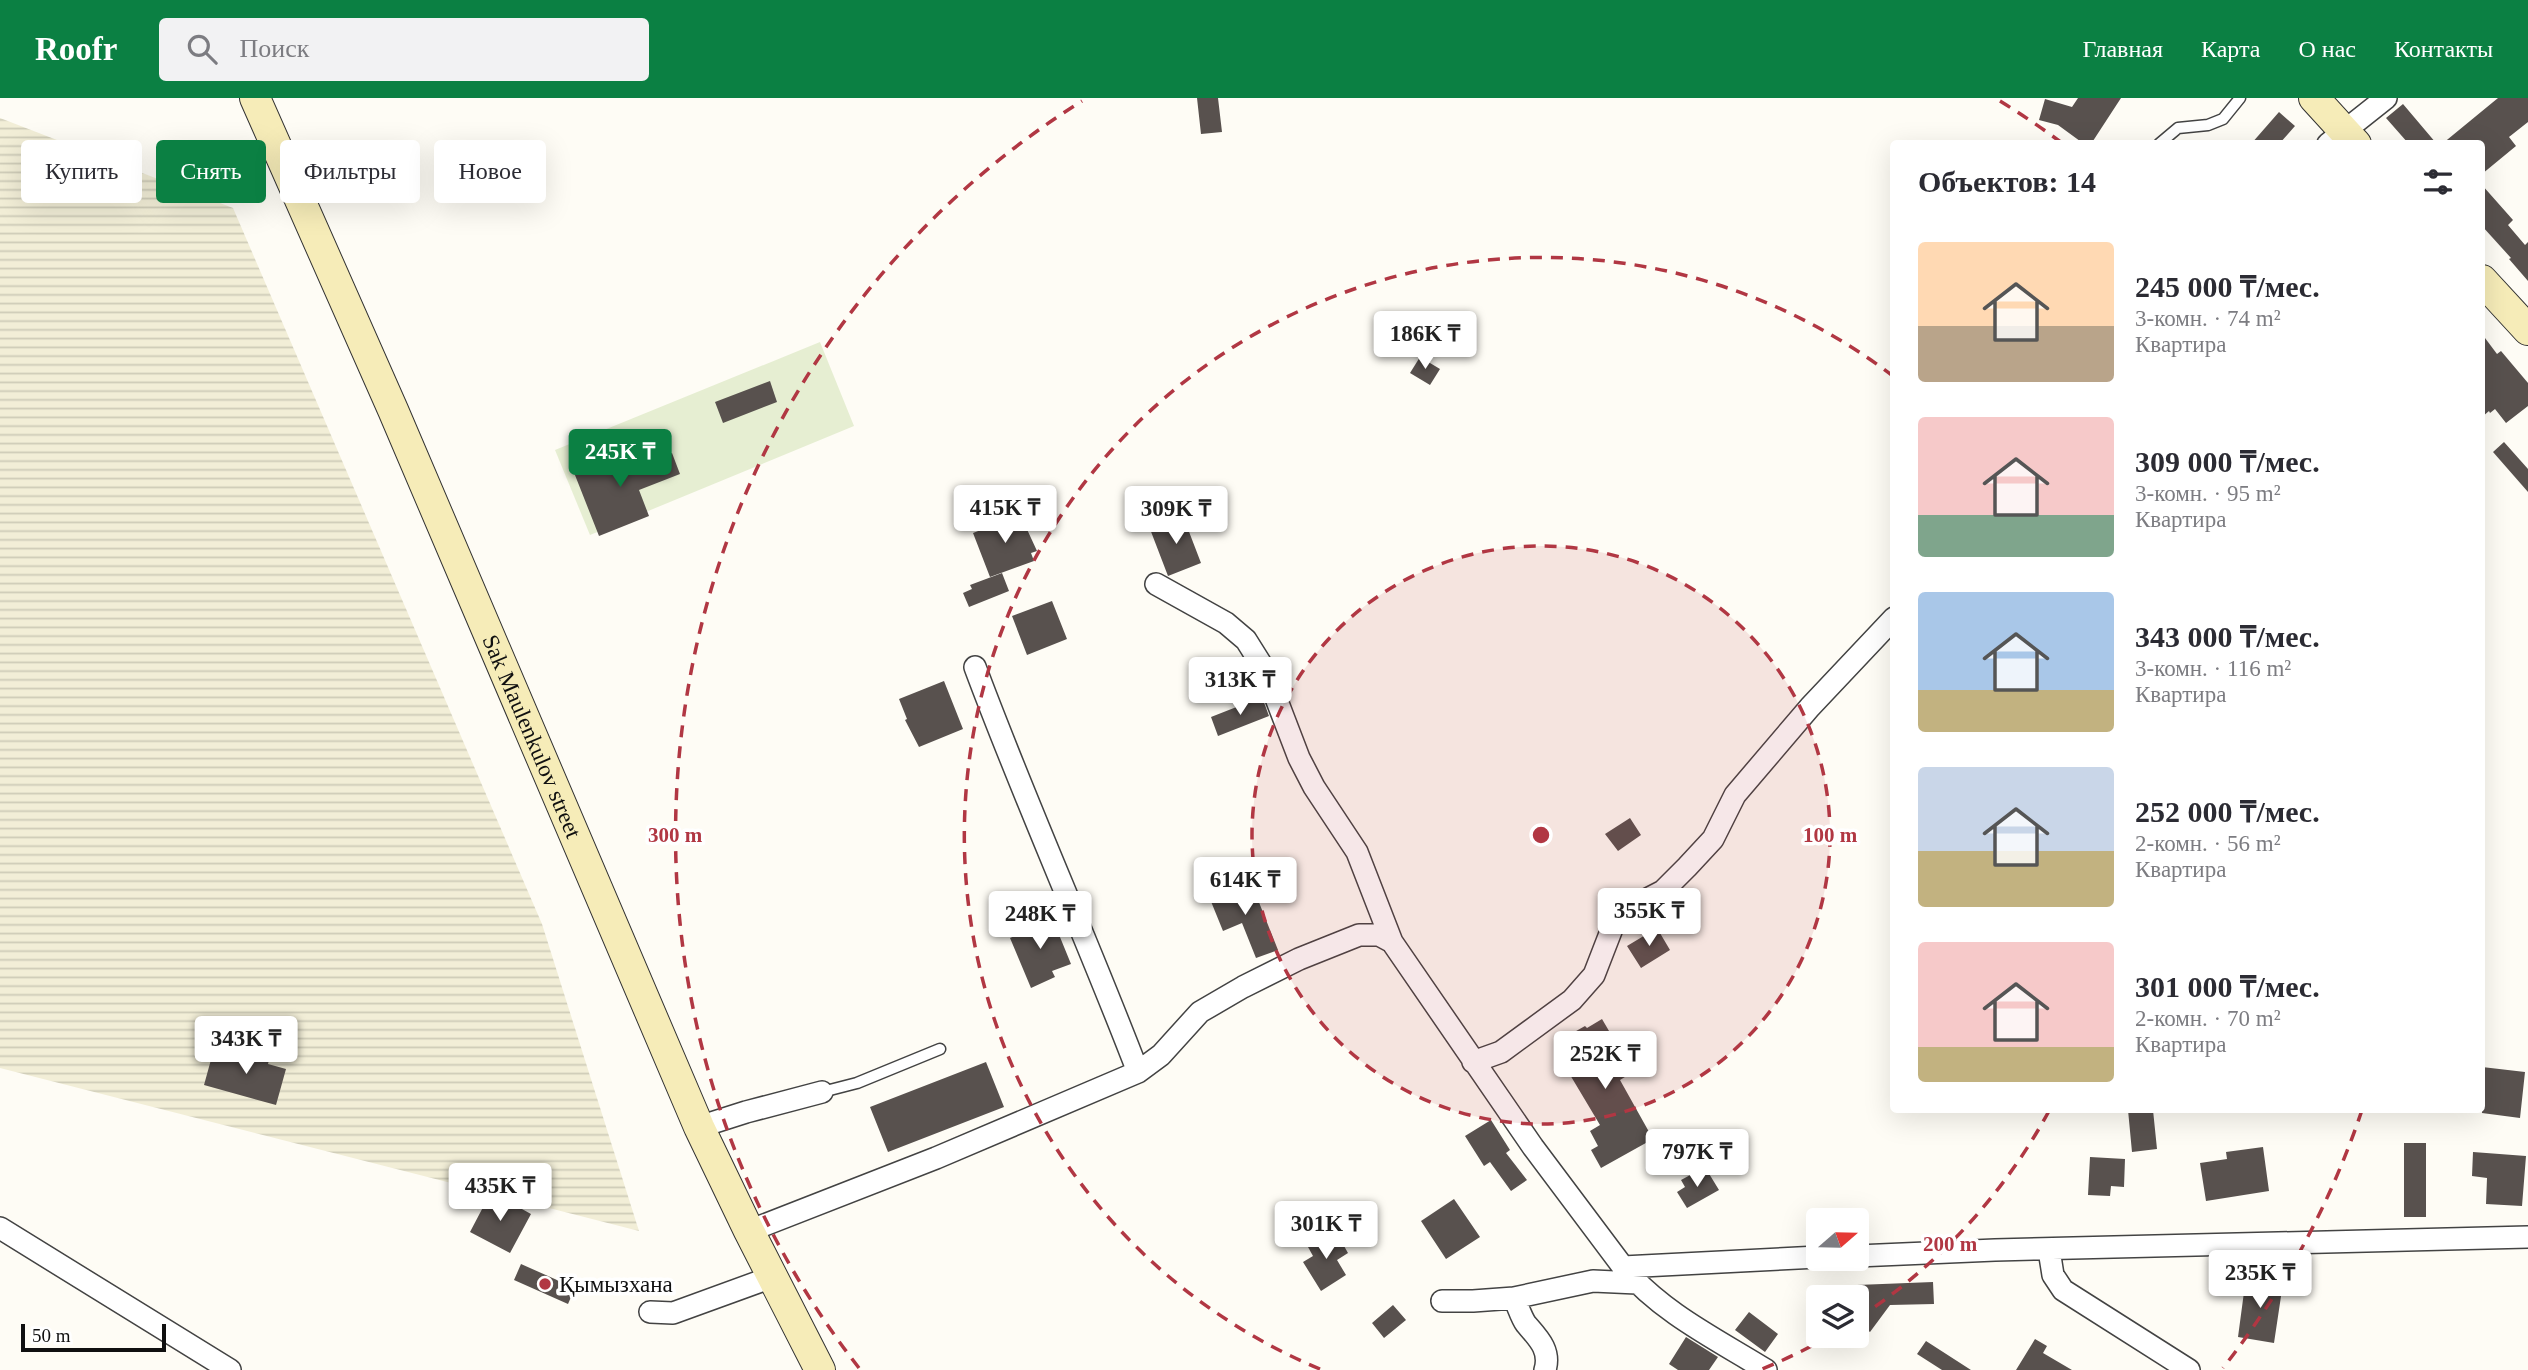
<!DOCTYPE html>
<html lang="ru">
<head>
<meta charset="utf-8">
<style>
  :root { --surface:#fff; --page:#f2f2f3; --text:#2b2b33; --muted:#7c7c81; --accent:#0b8043 }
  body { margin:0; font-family:Georgia,serif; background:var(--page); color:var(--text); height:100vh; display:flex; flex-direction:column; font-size:26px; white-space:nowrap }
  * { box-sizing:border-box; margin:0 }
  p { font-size:23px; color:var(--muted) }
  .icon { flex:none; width:38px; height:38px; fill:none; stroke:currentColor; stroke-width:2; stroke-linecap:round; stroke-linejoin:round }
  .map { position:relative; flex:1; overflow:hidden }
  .details { position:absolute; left:1890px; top:42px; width:595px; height:973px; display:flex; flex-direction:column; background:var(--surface); border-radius:7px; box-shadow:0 7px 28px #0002 }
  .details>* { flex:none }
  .guide { position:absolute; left:21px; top:42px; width:665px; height:63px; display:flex; gap:14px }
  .needle { width:46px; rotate:70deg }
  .buttons { position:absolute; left:1806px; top:1110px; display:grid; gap:14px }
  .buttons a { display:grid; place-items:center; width:63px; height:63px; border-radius:7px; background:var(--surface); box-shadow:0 7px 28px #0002; font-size:35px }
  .scale { position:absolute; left:21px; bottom:18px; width:145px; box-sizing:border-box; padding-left:7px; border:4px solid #101010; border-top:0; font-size:19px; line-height:24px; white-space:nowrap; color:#101010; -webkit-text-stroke:5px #fff; paint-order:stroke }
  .price { position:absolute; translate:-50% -60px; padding:0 16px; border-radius:7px; background:#fff; color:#222; font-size:23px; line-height:46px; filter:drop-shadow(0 2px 4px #0008) }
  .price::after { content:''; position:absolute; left:50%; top:42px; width:21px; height:16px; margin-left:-10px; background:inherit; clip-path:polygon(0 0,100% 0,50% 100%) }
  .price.current { background:var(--accent); color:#fff }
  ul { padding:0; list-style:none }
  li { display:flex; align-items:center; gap:21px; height:175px; padding:0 28px }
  li span { display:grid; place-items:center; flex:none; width:196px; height:140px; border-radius:7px; color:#555 }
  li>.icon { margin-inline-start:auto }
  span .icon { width:84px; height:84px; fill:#fffc; stroke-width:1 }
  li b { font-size:30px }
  h2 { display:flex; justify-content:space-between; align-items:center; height:84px; padding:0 28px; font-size:30px }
  .tag { padding:0 24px; border-radius:7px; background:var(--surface); box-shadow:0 7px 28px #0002; font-size:24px; line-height:63px }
  .tag.current { background:var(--accent); color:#fff }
  header { display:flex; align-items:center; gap:42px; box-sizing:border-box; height:98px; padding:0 35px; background:var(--accent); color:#fff }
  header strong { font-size:33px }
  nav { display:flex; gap:38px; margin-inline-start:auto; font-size:24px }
  .search { width:490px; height:63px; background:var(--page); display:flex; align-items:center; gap:18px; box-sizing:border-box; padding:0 24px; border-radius:7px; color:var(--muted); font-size:26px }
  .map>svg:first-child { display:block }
  .farmland { fill:url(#farmland-rules) }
  .pitch { fill:#e6eed2 }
  .building { fill:#58514e }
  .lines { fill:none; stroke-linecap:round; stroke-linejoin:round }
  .service-casing { stroke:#434343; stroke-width:13 }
  .minor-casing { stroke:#434343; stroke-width:24 }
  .secondary-casing { stroke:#323232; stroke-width:32 }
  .service { stroke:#fff; stroke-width:10 }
  .minor { stroke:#fff; stroke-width:21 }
  .secondary { stroke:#f6ecb8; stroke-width:30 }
  .ring { fill:none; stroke:#b13743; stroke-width:3.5; stroke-dasharray:12 9 }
  .poi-dot { fill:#b13743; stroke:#fff; stroke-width:2.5 }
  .labels { text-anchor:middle; stroke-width:7; stroke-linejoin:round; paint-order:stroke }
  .street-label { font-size:23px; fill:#101010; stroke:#fff }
  .poi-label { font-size:23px; fill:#101010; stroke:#fff; text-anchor:start }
  .centre { fill:#b13743; stroke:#fff; stroke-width:3.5 }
  .ring-label { font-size:21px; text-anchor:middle; font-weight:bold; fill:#b13743; stroke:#fff; stroke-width:7; stroke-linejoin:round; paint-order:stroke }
</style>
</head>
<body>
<header>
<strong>Roofr</strong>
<div class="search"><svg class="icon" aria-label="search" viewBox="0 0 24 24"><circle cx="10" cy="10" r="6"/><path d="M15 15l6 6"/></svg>Поиск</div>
<nav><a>Главная</a><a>Карта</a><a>О нас</a><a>Контакты</a></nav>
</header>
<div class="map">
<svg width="2528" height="1272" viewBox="0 0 2528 1272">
  <defs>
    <pattern id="farmland-rules" width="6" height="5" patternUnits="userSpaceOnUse" patternTransform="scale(1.75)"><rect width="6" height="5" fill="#f2eed7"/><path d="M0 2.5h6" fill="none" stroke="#cecbb8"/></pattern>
  </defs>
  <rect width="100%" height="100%" fill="#fefcf5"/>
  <!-- farmland -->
  <path class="farmland" d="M0 20 233 110 542 826 639 1133 0 970Z"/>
  <!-- pitch -->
  <path class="pitch" d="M820 244 854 328 590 437 555 352Z"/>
  <!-- building -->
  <path class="building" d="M1197 0H1218L1222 34 1201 36Z
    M2078 0H2121L2091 46H2084L2058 27 2039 22 2045 1 2072 9Z
    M2498 0H2528V24L2509 39 2516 48 2482 76V46H2442Z
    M2403 6 2436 45H2408L2386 20Z
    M2279 14 2295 28 2279 46H2251Z
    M2482 87 2513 122 2508 127 2525 147 2528 144V183L2509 161 2511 160 2482 128Z
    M2482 236 2497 256 2501 253 2528 285V308L2506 325 2495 311 2490 315 2489 313 2482 319Z
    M1420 259 1440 271 1430 287 1410 275Z
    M770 283 777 304 723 325 715 304Z
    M2504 344 2528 371V394L2493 354Z
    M624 352 631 372 672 355 680 376 639 392 649 418 599 438 573 372Z
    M1019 414 1037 453 1031 455 1034 463 990 479 973 435 986 430 984 427Z
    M1183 418 1201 465 1168 478 1150 431Z
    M1002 475 1009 493 969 509 963 495 972 491 970 487Z
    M1052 503 1067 541 1027 557 1012 518Z
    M944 583 963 631 919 649 905 622 907 621 899 601Z
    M1262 599 1269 618 1218 638 1211 619Z
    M1630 720 1641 737 1618 753 1605 736Z
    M1251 784 1278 852 1256 860 1242 825 1223 833 1210 801Z
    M1051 817 1071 866 1052 873 1055 879 1031 890 1010 840 1026 833 1025 828Z
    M1657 830 1670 852 1641 870 1627 848Z
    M1602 921 1633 974 1620 982 1653 1041 1601 1070 1591 1052 1598 1048 1590 1033 1600 1027 1557 955 1567 949 1562 941 1585 928 1587 930Z
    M227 950 269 962 268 966 286 971 276 1007 204 987 212 958 224 961Z
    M986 964 1004 1009 888 1054 870 1009Z
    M2482 969 2525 974 2520 1020 2482 1015Z
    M2128 1012H2153L2157 1051 2132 1054Z
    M1491 1022 1510 1052 1506 1055 1527 1082 1511 1093 1490 1064 1484 1068 1465 1038Z
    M2404 1045H2426V1119H2404Z
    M2263 1049 2269 1093 2206 1103 2200 1065 2227 1061 2226 1054Z
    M2473 1054 2526 1058 2522 1108 2486 1106 2487 1080 2472 1078Z
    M2090 1059 2125 1061 2124 1089 2111 1088 2110 1098 2088 1097Z
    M1708 1074 1719 1092 1687 1110 1677 1094 1685 1089 1681 1082 1694 1075 1698 1081Z
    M491 1094 531 1116 510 1155 470 1134Z
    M1454 1101 1480 1139 1446 1161 1421 1123Z
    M1335 1132 1348 1155 1337 1162 1346 1177 1321 1193 1303 1164 1313 1158 1308 1149Z
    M521 1166 575 1190 568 1206 514 1182Z
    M2246 1179 2283 1185 2274 1245 2238 1239Z
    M1933 1184 1934 1206 1890 1207 1870 1234 1857 1224V1187Z
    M1393 1207 1406 1222 1384 1240 1372 1225Z
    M1749 1214 1778 1236 1765 1254 1735 1232Z
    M1686 1239 1718 1259 1709 1272H1678L1669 1266Z
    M2035 1241 2047 1248 2043 1255 2072 1272H2016Z
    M1926 1243 1971 1272H1942L1917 1256Z"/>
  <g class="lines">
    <!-- service casing -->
    <g class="service-casing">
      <path id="service" d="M2159 46 2178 30 2208 27 2223 21 2240 0
        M822 994 857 985 940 951"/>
    </g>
    <!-- minor casing -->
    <g class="minor-casing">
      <path id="minor" d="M2328 46 2386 0
        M1156 486 1226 525 1246 542 1266 574 1299 660 1314 689 1357 754 1392 844 1533 1049 1623 1169C1662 1215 1716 1241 1766 1272
        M975 569C1026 706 1086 838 1138 974
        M1473 964 1501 954 1572 902 1594 877 1613 828 1632 809 1663 793 1687 769 1713 741 1735 697 1810 609 1894 520
        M699 1029 746 1014 822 994
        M0 1130 230 1272
        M749 1133 936 1060 1138 974 1161 957 1200 914 1243 889 1299 861 1359 837H1379L1392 844
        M2049 1152 2053 1177 2063 1192 2189 1272
        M1857 1158 1995 1152 2528 1139
        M1623 1169 1818 1159
        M1514 1200C1518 1208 1521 1219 1526 1226 1538 1240 1551 1252 1545 1272
        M1442 1203H1473L1514 1200 1593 1183 1637 1185
        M650 1214 673 1215 772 1179"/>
    </g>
    <!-- secondary casing -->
    <g class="secondary-casing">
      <g id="secondary">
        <path id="s1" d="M255 0 393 312 699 1029 749 1133 820 1272"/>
        <path d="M2314 0 2356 46"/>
        <path d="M2482 182 2528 232"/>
      </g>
    </g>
    <!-- service -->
    <use href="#service" class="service"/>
    <!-- minor -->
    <use href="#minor" class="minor"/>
    <!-- secondary -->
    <use href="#secondary" class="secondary"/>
  </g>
  <!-- distance rings -->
  <circle cx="1541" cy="737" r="289" fill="#b13743" fill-opacity=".12"/>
  <g class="ring">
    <circle cx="1541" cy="737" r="289"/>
    <path d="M2049 1013A578 578 0 0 1 1860 1219M1830 1238A578 578 0 0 1 1762 1271M1320 1271A578 578 0 1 1 1893 278"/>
    <path d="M2362 1012A866 866 0 0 1 2223 1270M859 1270A866 866 0 0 1 1082 3M2000 3A866 866 0 0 1 2062 45"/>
  </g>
  <!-- markers -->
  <circle class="poi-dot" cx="545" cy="1186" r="7"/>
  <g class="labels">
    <!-- street labels -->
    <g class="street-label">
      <text dy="8" stroke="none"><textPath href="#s1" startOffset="696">Sak Maulenkulov street</textPath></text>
    </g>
    <!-- poi labels -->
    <g class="poi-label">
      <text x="559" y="1194">Қымызхана</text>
    </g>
  </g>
  <circle cx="1541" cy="737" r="10" class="centre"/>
  <g class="ring-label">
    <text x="1830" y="744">100 m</text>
    <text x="675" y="744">300 m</text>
    <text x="1950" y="1153">200 m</text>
  </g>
</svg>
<div class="buttons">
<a><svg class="needle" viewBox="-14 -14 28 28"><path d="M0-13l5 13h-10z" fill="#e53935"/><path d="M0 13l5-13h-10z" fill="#7c7c81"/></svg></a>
<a><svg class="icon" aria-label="layers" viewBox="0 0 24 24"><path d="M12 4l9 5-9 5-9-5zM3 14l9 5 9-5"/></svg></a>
</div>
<div class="scale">50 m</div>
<b class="price" style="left:1425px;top:273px">186K ₸</b>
<b class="price current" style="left:620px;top:391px">245K ₸</b>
<b class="price" style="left:1005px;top:447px">415K ₸</b>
<b class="price" style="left:1176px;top:448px">309K ₸</b>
<b class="price" style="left:1240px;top:619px">313K ₸</b>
<b class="price" style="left:1245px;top:819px">614K ₸</b>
<b class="price" style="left:1649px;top:850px">355K ₸</b>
<b class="price" style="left:1040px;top:853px">248K ₸</b>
<b class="price" style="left:246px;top:978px">343K ₸</b>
<b class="price" style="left:1605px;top:993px">252K ₸</b>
<b class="price" style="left:1697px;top:1091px">797K ₸</b>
<b class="price" style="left:500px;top:1125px">435K ₸</b>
<b class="price" style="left:1326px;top:1163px">301K ₸</b>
<b class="price" style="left:2260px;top:1212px">235K ₸</b>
<div class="guide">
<a class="tag">Купить</a>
<a class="tag current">Снять</a>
<a class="tag">Фильтры</a>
<a class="tag">Новое</a>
</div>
<section class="details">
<h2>Объектов: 14<svg class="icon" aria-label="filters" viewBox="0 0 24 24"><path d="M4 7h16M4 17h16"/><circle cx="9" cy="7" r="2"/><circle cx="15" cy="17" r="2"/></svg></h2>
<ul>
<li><span style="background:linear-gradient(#ffd9b3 60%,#b9a48a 0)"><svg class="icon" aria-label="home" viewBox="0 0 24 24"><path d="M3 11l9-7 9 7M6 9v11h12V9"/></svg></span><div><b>245 000 ₸/мес.</b><p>3-комн. · 74 m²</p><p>Квартира</p></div></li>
<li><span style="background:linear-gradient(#f6c9c9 70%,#7fa58c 0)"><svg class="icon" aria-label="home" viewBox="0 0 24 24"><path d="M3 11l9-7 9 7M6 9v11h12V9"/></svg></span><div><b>309 000 ₸/мес.</b><p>3-комн. · 95 m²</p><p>Квартира</p></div></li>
<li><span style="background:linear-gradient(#a9c7e8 70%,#c2b280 0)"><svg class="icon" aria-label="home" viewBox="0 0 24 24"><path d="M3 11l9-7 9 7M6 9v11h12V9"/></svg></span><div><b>343 000 ₸/мес.</b><p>3-комн. · 116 m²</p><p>Квартира</p></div></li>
<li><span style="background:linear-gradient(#c9d6e8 60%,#c2b280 0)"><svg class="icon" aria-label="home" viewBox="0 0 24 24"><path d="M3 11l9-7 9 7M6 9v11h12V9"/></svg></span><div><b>252 000 ₸/мес.</b><p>2-комн. · 56 m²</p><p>Квартира</p></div></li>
<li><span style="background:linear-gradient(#f6c9c9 75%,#c2b280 0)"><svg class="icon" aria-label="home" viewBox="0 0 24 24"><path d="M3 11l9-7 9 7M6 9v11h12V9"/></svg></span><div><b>301 000 ₸/мес.</b><p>2-комн. · 70 m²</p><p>Квартира</p></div></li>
</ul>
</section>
</div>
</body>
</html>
